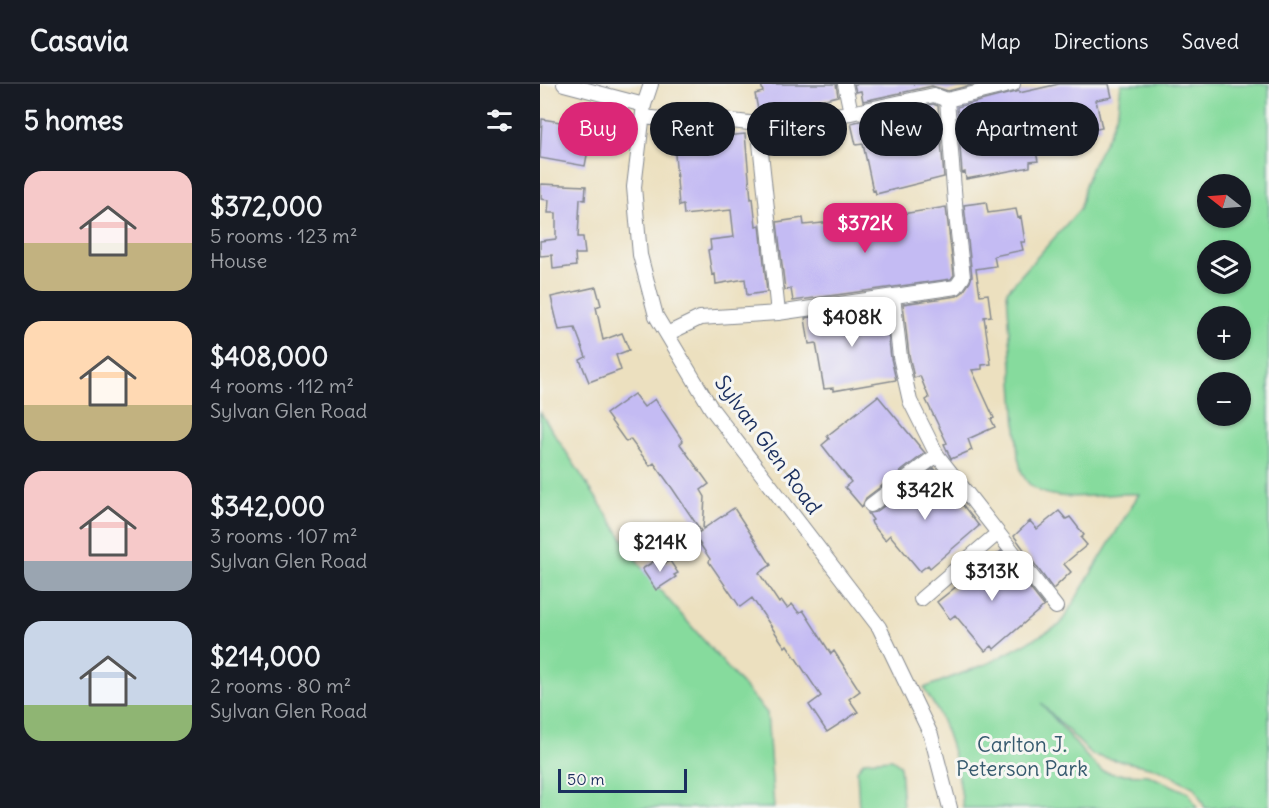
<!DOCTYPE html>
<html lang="en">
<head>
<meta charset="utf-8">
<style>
  :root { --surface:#171b24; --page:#242831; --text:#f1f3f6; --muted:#9ea1a6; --line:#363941; --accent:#db2777 }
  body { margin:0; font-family:Delius,sans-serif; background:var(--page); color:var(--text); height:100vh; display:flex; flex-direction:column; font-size:22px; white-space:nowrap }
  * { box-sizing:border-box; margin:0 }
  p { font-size:20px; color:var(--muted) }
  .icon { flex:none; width:33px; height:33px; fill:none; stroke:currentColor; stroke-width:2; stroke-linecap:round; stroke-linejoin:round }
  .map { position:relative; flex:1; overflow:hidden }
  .drawer { display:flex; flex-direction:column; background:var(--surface); width:540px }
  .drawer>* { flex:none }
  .guide { position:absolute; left:18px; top:18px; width:570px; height:54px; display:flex; gap:12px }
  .needle { width:39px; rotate:287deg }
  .buttons { position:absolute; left:657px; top:90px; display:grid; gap:12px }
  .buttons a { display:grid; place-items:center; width:54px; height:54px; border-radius:50%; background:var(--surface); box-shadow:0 2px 4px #0004; font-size:30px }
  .scale { position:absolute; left:18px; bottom:15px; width:129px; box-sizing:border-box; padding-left:6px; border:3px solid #1b2f5e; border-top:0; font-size:16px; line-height:21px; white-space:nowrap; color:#1b2f5e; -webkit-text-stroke:4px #f6f6f2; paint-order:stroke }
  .price { position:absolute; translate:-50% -51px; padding:0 14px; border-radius:12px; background:#fff; color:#222; font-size:20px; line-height:39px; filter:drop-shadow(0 2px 3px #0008) }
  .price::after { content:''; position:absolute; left:50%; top:36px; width:18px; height:14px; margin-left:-9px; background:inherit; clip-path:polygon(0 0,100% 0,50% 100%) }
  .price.current { background:var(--accent); color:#fff }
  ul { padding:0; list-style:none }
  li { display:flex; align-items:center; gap:18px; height:150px; padding:0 24px }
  li span { display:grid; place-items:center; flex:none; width:168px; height:120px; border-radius:18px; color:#555 }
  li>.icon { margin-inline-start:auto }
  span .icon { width:72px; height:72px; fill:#fffc; stroke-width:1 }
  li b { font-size:26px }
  h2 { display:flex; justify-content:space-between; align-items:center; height:72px; padding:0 24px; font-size:26px }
  .tag { padding:0 21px; border-radius:27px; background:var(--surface); box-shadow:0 2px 4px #0004; font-size:21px; line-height:54px }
  .tag.current { background:var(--accent); color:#fff }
  header { display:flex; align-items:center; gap:36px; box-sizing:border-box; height:84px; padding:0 30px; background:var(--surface); border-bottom:2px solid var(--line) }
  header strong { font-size:28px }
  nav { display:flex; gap:33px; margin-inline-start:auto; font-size:21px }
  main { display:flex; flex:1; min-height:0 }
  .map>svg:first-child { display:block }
  .green { fill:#86db9d; stroke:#50857e; stroke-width:1.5; fill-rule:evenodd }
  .building { fill:#c4bbf3 }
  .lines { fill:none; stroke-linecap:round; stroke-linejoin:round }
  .street-casing { stroke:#84888e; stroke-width:16 }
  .street { stroke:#fff; stroke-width:14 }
  .labels { text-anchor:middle; stroke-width:6; stroke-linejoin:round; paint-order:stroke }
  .street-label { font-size:21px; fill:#1b2f5e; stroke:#f6f6f2 }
  .park-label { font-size:21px; fill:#365a6e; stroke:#f6f6f2 }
</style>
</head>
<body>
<header>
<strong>Casavia</strong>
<nav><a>Map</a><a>Directions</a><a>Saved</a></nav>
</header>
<main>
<section class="drawer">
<h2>5 homes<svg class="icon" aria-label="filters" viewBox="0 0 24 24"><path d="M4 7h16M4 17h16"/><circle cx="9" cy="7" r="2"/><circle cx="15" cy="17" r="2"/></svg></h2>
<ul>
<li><span style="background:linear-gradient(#f6c9c9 60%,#c2b280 0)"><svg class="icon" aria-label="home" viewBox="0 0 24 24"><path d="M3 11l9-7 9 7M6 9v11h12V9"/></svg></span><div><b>$372,000</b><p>5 rooms · 123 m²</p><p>House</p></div></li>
<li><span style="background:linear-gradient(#ffd9b3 70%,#c2b280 0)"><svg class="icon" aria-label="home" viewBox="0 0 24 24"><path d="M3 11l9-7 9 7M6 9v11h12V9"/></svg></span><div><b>$408,000</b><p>4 rooms · 112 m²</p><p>Sylvan Glen Road</p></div></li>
<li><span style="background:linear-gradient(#f6c9c9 75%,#9aa5b1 0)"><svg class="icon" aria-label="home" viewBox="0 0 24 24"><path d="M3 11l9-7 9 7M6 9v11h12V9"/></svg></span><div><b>$342,000</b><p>3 rooms · 107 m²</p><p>Sylvan Glen Road</p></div></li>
<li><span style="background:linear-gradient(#c9d6e8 70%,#8fb573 0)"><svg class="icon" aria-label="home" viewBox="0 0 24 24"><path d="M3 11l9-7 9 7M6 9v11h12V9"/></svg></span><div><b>$214,000</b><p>2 rooms · 80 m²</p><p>Sylvan Glen Road</p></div></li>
</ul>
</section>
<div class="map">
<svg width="729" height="724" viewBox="0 0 729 724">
  <rect width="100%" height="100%" fill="#f6f6f2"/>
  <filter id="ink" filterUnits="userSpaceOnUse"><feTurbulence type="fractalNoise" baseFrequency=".0167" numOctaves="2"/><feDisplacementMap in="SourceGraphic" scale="12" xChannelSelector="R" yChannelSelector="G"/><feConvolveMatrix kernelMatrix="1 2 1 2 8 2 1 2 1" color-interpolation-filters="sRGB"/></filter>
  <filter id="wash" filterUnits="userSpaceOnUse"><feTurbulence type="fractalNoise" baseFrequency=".008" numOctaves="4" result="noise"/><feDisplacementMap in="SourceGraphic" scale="24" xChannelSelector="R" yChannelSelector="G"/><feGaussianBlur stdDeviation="1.35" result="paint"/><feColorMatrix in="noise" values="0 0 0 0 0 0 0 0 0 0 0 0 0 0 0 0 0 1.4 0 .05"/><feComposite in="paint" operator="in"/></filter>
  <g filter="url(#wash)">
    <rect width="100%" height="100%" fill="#ece0bf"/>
    <!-- green -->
    <path class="green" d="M581 0H729V724H665L655 704 619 685 552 671 501 619 548 674 562 687 574 690 608 691 649 709 657 724H423C420 693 412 657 398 628 394 620 388 612 384 604L449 579 520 541 599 410C569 407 499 427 483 391 480 386 480 379 478 373L467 207 540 125 545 101 553 80 569 50 578 26ZM700 100V134H668V100ZM700 166V200H668V166ZM668 232H700V266H668ZM668 298H700V332H668Z
      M0 328 106 490 227 629 234 724H0Z
      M352 675 360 681 363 724H319L317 686 324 677Z"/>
    <g id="blocks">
      <!-- building -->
      <path class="building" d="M221 0H296L298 12 219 31 215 10 223 8Z
        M314 0H435L408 7 392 2 323 17 321 7 316 8Z
        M519 0H569L572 13 556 16 562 44 552 46 553 50 531 55 529 52 520 53 514 26 488 31 498 77 490 78V83L426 95 425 88 422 89 417 23 479 7V9Z
        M393 20 398 22 404 93 336 110 335 106 333 107 323 60 316 61 311 39Z
        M2 35 33 40 31 52 50 55 45 82 0 74Z
        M205 50 211 115 213 114 216 142 220 141 227 208 207 211 205 195 176 200 175 190 172 191 168 166 171 165 170 156 194 153 191 126 144 131 143 121 139 122 134 57Z
        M1 100 46 102 45 116 40 115 38 153H43L45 170H35L36 182 13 185 12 171 0 172V157L16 155V129H8L9 116 1 115Z
        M446 118 448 129 476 125 478 134 481 133 485 158H481L483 166 454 172 456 182 436 185 440 211 448 210 451 232 444 233 451 280 442 281V285L432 286 454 334 451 335 455 343 428 355 432 366 411 375 404 360 407 359 386 316 389 314 380 292 374 294 369 271 363 220 417 212 423 208 430 198 432 192 424 121Z
        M406 123 414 191 411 195 253 217 251 205 245 206 237 138 263 134 264 141 311 136V138Z
        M56 203 61 221 56 223 63 256 82 249 89 266 76 271 81 286 49 298 40 276 46 273 35 244 19 246 11 213Z
        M345 222 351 274 356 296 293 307V304L284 305 276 259 269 260 265 234Z
        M94 310 104 323 115 315 143 357 140 360 169 400 161 406 165 413 163 445 194 424 231 481 219 489 239 519 242 517 247 524 252 520 259 529 263 526 291 570 294 567 320 607 309 615 318 628 287 648 269 621 281 612 247 561 245 563 212 514 200 523 169 478 170 475 154 451 161 447 132 404 114 379 110 382 90 355 86 358 66 330Z
        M338 312 385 369 326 414 322 423 305 403 311 398 282 361 289 355 287 352Z
        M394 384 439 442 390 484 388 481 380 487 350 451 345 456 332 440 331 437 333 436 328 429 336 428Z
        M519 427 526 435 530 433 544 451 541 454 547 461 524 480 531 488 513 505 474 452 490 437 497 445Z
        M461 467 504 522 454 565 452 562 445 567 415 531 410 535 397 518Z
        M122 472 126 479 130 477 138 489 134 491 136 493 116 506 102 485Z"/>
    </g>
  </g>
  <g filter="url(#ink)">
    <use href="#blocks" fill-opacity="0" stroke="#84888e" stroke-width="1.5"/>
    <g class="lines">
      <!-- street casing -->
      <g class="street-casing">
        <path id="street" d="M24 0 104 21
          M111 0 104 21 94 103 100 171 116 232 171 324 339 543 391 651 410 724
          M305 0 311 29
          M103 33 150 38 183 36 218 40 311 29 394 11 407 16
          M218 40 238 229
          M353 212 360 273 370 317 397 371 516 523
          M127 250 160 234 238 229 416 203 423 193 416 131 407 16 473 0
          M331 421 397 371
          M381 515 458 449"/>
      </g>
      <!-- street -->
      <use href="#street" class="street"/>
    </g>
  </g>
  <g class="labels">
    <!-- street labels -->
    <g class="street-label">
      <text transform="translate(228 361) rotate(54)" y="7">Sylvan Glen Road</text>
    </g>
    <!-- park labels -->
    <g class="park-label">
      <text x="482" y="668">Carlton J.<tspan x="482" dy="24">Peterson Park</tspan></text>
    </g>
  </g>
</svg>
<div class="buttons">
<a><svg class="needle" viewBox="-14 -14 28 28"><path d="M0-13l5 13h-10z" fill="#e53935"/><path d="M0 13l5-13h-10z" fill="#9ea1a6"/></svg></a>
<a><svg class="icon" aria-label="layers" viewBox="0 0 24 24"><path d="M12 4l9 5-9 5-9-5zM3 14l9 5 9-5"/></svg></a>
<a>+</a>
<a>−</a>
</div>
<div class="scale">50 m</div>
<b class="price current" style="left:325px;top:170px">$372K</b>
<b class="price" style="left:312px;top:264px">$408K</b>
<b class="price" style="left:385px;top:437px">$342K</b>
<b class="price" style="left:120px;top:489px">$214K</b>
<b class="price" style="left:452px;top:518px">$313K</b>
<div class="guide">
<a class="tag current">Buy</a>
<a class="tag">Rent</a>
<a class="tag">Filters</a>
<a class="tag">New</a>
<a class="tag">Apartment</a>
</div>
</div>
</main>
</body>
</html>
